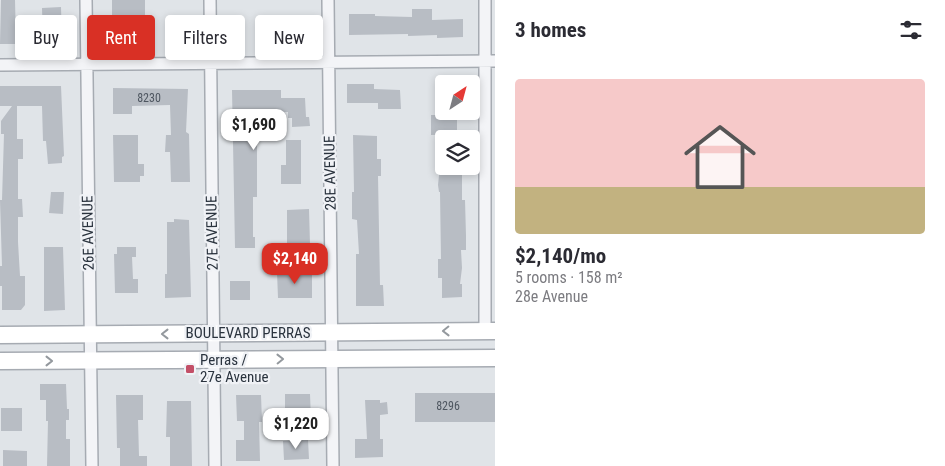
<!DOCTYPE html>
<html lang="en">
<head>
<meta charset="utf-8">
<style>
  :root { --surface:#fff; --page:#f7f7f7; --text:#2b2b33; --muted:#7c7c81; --accent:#d93025 }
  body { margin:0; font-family:"Roboto Condensed",sans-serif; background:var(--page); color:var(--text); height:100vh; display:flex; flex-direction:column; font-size:19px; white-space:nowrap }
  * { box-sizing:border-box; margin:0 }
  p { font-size:16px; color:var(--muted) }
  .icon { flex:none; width:28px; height:28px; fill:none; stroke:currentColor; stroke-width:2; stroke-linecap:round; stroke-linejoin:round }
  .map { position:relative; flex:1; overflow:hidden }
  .drawer { display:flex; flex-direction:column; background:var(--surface); width:450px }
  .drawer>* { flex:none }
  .top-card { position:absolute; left:15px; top:15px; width:405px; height:45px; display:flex; gap:10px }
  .needle { width:32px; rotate:36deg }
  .buttons { position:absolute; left:435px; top:75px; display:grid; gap:10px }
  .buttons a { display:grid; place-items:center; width:45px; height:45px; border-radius:5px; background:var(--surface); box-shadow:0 2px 8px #0003; font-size:25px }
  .price { position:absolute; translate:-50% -42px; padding:0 11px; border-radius:10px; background:#fff; color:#222; font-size:16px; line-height:32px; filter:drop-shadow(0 1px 2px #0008) }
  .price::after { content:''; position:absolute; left:50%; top:30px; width:15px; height:11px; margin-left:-8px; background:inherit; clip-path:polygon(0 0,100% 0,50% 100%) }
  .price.on { background:var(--accent); color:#fff }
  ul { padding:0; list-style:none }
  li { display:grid; align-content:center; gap:10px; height:265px; padding:0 20px }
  li span { display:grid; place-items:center; height:155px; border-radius:5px; color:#555 }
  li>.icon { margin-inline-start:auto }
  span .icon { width:90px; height:90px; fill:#fffc; stroke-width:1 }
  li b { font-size:21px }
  h2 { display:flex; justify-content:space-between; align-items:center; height:60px; padding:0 20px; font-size:21px }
  .chip { padding:0 18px; border-radius:5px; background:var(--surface); box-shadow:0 2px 8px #0003; font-size:18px; line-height:45px }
  .chip.on { background:var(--accent); color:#fff }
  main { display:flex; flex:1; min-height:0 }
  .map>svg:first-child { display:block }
  .building { fill:#b8bdc4 }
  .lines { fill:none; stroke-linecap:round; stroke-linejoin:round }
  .minor-casing { stroke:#a6abb2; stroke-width:14 }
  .secondary-casing { stroke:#a6abb2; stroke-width:19 }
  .minor { stroke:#f3f4f7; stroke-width:11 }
  .secondary { stroke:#fff; stroke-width:16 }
  .oneway { stroke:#94999e }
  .poi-dot { fill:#c34f67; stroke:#f0f2f6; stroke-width:2 }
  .labels { text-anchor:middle; stroke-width:4.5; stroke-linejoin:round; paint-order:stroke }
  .number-label { font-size:12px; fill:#4e5660 }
  .street-label { font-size:15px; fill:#2a333e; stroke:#f0f2f6 }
  .poi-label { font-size:15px; fill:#2a333e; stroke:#f0f2f6; text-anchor:start }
</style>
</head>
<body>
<main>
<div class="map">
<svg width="495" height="466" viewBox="0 0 495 466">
  <rect width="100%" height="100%" fill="#e0e4e8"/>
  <!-- building -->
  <path class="building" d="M1 0H15L16 44H0Z
    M112 0H145V43H112Z
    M61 7 62 43H43L42 8Z
    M412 9H432V20L463 19V37L437 38V35L408 36V34L349 35V14H375V16L412 17Z
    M284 27 306 28V43H283Z
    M347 84H374V89L400 90 401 109H378V103H347Z
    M0 86H61L64 156 62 157V163L48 164 46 141H43L42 106H17V139H23V159H18V199H22L23 217H18V242L20 276H25V305L21 310H2V286H0V266H2L0 200H2L4 134H1V121L12 106H0Z
    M113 88 188 89 186 132 189 134 190 182H171L170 152H165L166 135H171L170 105 132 106V114H113Z
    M232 90H281V98H305L306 117H309L310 126 292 127V118H288V112L255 113V134H257V197H253V237H255V248H235Z
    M431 115H457V134L431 135Z
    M113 135H138V164H144V176H140V182H114Z
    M353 135 377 136V159H381V176H378L380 285H383L384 306H356V254H359L357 220 352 219V192H354Z
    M286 140H301V184H281V165H286Z
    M440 166H462V200H465L466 236V250H461L462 268 460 284H462V297L442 298V278H438V259H441L440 192H439L438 185Z
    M51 192H64L63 214 49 213Z
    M309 209 310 244H287V210Z
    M174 219 189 220 191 297 165 298V274H167V222H174Z
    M44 247H63L65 310 44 311Z
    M117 247H136V257H132L133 279H138V293H115L114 254H117Z
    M277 272H312V298H278Z
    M230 281H250V300H230Z
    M40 384H66L67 409H69V420H66V439H70V466H47L48 421H46V400H40Z
    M415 393H495V422H415Z
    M285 394H310L311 420 285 421Z
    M116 395H143V420H138L139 456H147V466H120V448H117Z
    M236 395H261L262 422H259L260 461H236V440H244V421H237Z
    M365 400H380V403L387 402 388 414 380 415V439H383V457L355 458V439H367Z
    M167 401H191L192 466H170V437H166Z
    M1 408H22V431H1Z
    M308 440 309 459 284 460 283 441Z
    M3 450 27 451V466H3Z"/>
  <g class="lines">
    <!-- minor casing -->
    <g class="minor-casing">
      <path id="minor" d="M86 0 92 466
        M210 0 215 466
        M328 0 333 466
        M0 65 495 61
        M485 331V0"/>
    </g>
    <!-- secondary casing -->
    <g class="secondary-casing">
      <path id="secondary" d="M0 335 495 331
        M0 361 495 358"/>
    </g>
    <!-- minor -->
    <use href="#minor" class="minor"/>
    <!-- secondary -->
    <use href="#secondary" class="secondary"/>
  </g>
  <!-- one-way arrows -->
  <defs><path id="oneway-chevron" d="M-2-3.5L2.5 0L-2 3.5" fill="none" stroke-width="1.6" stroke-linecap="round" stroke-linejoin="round" transform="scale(1.25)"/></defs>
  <g class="oneway">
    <use href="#oneway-chevron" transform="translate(446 331) rotate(179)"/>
    <use href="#oneway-chevron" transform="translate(165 334) rotate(180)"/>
    <use href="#oneway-chevron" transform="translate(280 359) rotate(-1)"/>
    <use href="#oneway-chevron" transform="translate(49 361)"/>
  </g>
  <!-- markers -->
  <rect class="poi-dot" x="185" y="364" width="10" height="10" rx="2.5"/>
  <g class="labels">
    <!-- number labels -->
    <g class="number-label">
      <text x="149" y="102">8230</text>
      <text x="448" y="410">8296</text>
    </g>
    <!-- street labels -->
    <g class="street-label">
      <text transform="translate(330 173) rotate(-91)" y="5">28E AVENUE</text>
      <text transform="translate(88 233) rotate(-91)" y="5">26E AVENUE</text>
      <text transform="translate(212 233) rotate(-91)" y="5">27E AVENUE</text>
      <text x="248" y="338">BOULEVARD PERRAS</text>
    </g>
    <!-- poi labels -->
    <g class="poi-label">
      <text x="200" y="365">Perras /<tspan x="200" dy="17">27e Avenue</tspan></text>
    </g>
  </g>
</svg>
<div class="buttons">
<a><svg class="needle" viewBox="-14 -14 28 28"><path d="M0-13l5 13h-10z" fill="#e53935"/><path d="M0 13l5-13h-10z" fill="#7c7c81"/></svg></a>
<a><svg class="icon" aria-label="layers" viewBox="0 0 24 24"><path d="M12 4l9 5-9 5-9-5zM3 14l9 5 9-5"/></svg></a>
</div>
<b class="price" style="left:254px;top:151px">$1,690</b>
<b class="price on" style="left:295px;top:285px">$2,140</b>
<b class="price" style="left:296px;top:450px">$1,220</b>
<div class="top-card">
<a class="chip">Buy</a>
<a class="chip on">Rent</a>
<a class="chip">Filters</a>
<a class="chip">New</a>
</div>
</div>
<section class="drawer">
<h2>3 homes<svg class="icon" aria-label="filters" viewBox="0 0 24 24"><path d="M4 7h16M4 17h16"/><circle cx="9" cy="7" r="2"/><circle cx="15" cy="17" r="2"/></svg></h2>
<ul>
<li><span style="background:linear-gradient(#f6c9c9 70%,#c2b280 0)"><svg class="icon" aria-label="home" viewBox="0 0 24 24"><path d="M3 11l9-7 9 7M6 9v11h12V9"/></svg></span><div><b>$2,140/mo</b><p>5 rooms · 158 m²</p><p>28e Avenue</p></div></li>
</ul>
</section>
</main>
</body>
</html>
